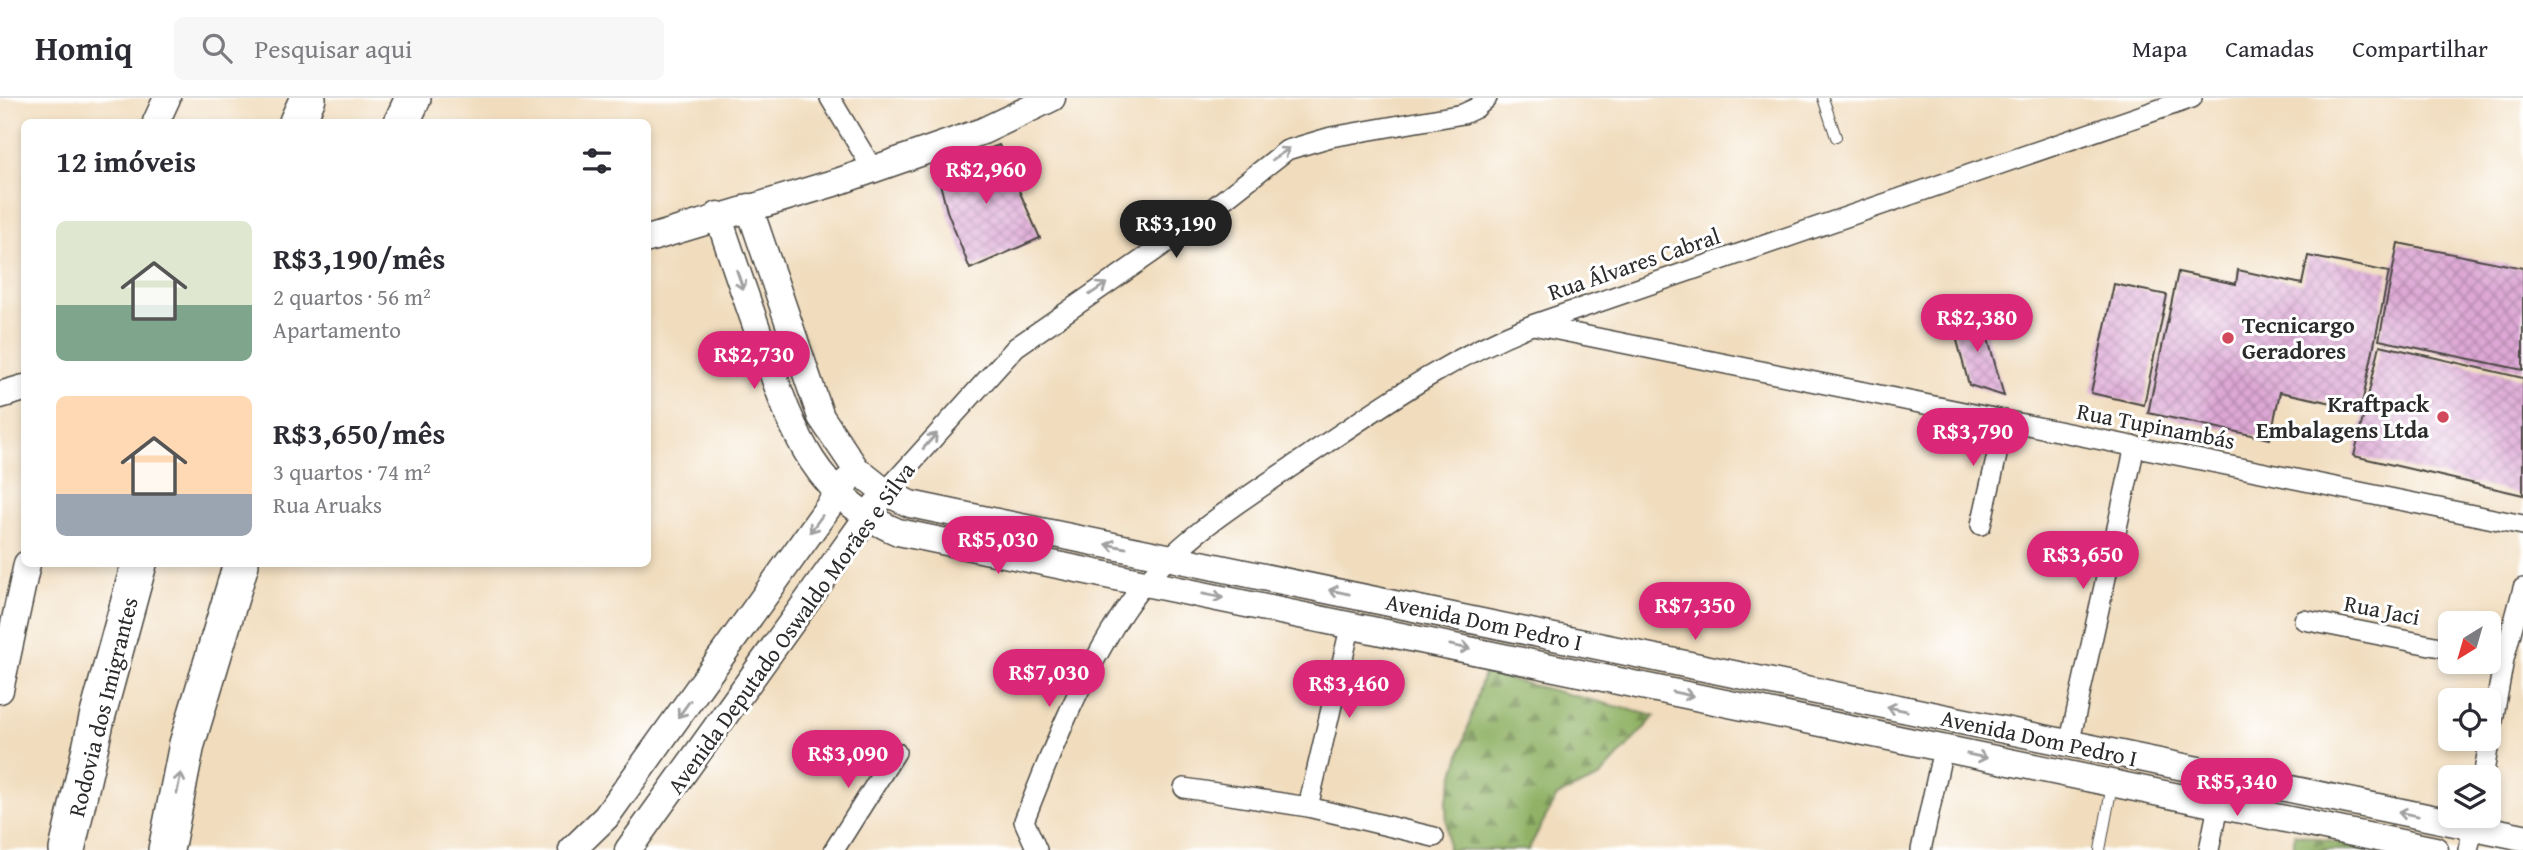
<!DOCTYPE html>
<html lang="pt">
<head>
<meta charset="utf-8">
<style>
  :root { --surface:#fff; --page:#f7f7f7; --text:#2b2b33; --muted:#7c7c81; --line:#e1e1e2; --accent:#db2777 }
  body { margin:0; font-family:"Gentium Book Plus",serif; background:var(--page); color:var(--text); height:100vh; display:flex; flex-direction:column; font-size:26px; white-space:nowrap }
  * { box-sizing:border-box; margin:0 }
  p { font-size:23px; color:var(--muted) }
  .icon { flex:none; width:38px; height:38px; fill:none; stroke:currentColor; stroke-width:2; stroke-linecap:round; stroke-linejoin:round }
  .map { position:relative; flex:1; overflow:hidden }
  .details { position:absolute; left:21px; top:21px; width:630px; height:448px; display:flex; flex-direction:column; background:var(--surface); border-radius:10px; box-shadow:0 4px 10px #0003 }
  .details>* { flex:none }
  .needle { width:46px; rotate:217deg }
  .fabs { position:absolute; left:2438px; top:513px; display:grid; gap:14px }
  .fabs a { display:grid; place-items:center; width:63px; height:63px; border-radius:10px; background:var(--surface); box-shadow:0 4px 10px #0003; font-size:35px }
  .price { position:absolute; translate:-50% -60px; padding:0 16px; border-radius:24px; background:var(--accent); color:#fff; font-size:23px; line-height:46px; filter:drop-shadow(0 2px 4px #0008) }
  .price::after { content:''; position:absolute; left:50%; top:42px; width:21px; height:16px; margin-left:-10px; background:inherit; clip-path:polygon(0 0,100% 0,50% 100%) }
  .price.current { background:#222; color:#fff }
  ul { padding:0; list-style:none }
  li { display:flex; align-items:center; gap:21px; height:175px; padding:0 35px }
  li span { display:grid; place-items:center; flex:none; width:196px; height:140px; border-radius:10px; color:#555 }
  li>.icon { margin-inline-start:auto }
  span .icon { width:84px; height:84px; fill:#fffc; stroke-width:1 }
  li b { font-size:30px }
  h2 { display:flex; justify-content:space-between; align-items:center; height:84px; padding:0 35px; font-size:30px }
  header { display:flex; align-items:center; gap:42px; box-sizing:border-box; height:98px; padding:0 35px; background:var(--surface); border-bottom:2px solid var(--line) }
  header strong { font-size:33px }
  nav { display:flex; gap:38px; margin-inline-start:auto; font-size:24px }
  .search { width:490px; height:63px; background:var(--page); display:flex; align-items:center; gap:18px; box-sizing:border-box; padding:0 24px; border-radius:10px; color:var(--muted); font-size:26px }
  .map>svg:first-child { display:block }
  .forest { fill:url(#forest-firs); stroke:#5e6e48; stroke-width:2 }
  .building { fill:url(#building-cross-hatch) }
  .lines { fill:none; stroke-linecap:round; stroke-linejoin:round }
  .lane-casing { stroke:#494641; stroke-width:12 }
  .street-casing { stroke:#494641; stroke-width:22 }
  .secondary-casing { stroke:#494641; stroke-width:29 }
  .highway-casing { stroke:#494641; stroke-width:38 }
  .lane { stroke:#fff; stroke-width:10 }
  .street { stroke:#fff; stroke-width:19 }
  .secondary { stroke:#fff; stroke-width:26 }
  .highway { stroke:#fff; stroke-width:35 }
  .oneway { stroke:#a0a0a0 }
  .poi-dot { fill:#d1495b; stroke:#fff; stroke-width:2.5 }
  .labels { text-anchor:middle; stroke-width:6; stroke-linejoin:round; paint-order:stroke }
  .street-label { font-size:23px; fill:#2b2b2b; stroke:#fff }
  .poi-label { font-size:23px; font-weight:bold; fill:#2b2b2b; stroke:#fff; text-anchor:start }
</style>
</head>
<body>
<header>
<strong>Homiq</strong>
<div class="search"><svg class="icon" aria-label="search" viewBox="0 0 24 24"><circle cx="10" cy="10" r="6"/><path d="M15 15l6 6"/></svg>Pesquisar aqui</div>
<nav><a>Mapa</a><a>Camadas</a><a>Compartilhar</a></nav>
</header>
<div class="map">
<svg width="2523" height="752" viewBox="0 0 2523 752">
  <defs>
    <pattern id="forest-firs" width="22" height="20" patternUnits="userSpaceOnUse" patternTransform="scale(1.75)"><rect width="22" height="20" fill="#91b266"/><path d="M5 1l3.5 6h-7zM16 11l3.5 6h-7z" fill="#779154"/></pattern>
    <pattern id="building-cross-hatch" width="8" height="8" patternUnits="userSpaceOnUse" patternTransform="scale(1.75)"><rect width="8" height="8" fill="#dea8d6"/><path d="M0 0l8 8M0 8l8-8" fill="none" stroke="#b489ae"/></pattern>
  </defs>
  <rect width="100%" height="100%" fill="#fff"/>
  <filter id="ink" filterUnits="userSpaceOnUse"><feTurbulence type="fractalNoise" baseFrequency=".0143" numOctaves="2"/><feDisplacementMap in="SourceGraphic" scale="14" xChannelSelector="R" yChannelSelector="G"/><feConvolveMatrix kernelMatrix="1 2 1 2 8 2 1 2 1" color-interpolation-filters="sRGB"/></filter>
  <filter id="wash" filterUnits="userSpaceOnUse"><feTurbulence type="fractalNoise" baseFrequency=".00686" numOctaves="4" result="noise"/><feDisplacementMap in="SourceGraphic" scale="28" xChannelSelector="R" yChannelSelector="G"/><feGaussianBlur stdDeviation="1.57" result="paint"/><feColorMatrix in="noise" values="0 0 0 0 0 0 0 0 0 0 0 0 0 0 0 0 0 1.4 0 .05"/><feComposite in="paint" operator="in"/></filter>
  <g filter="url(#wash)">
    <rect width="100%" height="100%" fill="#f1ddbe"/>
    <!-- forest -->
    <path class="forest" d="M1484 575 1655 618 1599 680 1557 698 1528 752H1448L1446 704Z
      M2294 735 2369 752H2294Z"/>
    <g id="blocks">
      <!-- building -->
      <path class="building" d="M999 47 1040 140 970 171 947 113 936 70Z
        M2398 145 2523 170V272L2379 242Z
        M2308 158 2389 174 2361 311 2280 294 2270 341 2148 315 2178 174 2236 186 2238 172 2302 186Z
        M2114 186 2167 197 2144 307 2091 295Z
        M1981 216 2004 298 1969 287 1952 224Z
        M2380 247 2523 280V397L2354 358Z"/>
    </g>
  </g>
  <g filter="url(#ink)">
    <use href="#blocks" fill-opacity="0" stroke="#494641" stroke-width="2"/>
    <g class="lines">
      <!-- lane casing -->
      <g class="lane-casing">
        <path id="lane" d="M1823 0 1836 39
          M2100 752 2112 687"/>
      </g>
      <!-- street casing -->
      <g class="street-casing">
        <path id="street" d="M830 0 872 70
          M1533 227 2523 427
          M885 394 1016 249 1185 132 1287 52 1331 39 1463 16 1476 10 1487 0
          M1981 427 2005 322
          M2304 522 2450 551
          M2069 647 2135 348
          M2483 679 2504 561 2523 490
          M1184 690 1308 709 1434 739
          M1308 709 1351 526
          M834 752 896 654
          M1037 752 1024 723C1052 651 1081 578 1124 513 1169 445 1243 402 1309 357 1383 307 1447 261 1532 227L2192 0
          M1921 752 1943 651
          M2209 752 2224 679
          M2468 752 2476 718"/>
      </g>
      <!-- secondary casing -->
      <g class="secondary-casing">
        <path id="secondary" d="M156 24 167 0
          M749 109 821 319 856 371 885 394 910 406 2523 739
          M718 117C732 160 747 202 762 245 791 327 811 397 898 434L2435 752
          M648 141 837 84 983 33 1052 0
          M0 297 24 290
          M0 592 27 466
          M572 752 606 719 847 383
          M628 752 876 407"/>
      </g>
      <!-- highway casing -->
      <g class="highway-casing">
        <path id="highway" d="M297 24 308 0
          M402 24 413 0
          M67 752 97 620 139 466
          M166 752 187 646 241 466"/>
      </g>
      <!-- lane -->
      <use href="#lane" class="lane"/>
      <!-- street -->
      <use href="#street" class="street"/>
      <!-- secondary -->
      <use href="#secondary" class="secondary"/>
      <!-- highway -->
      <use href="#highway" class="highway"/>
    </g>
    <!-- one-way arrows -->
    <defs><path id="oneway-shaft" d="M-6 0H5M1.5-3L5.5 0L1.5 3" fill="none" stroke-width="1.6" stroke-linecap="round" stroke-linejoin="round" transform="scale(1.75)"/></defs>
    <g class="oneway">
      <use href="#oneway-shaft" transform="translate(1281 56) rotate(-34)"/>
      <use href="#oneway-shaft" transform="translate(740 182) rotate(71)"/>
      <use href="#oneway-shaft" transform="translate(1098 191) rotate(-34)"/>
      <use href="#oneway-shaft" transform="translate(930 343) rotate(-48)"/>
      <use href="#oneway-shaft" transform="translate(816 426) rotate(126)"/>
      <use href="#oneway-shaft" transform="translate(1116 448) rotate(-169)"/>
      <use href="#oneway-shaft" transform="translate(1339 494) rotate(-168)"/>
      <use href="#oneway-shaft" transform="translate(1213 498) rotate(11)"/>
      <use href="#oneway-shaft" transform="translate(1460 549) rotate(12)"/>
      <use href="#oneway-shaft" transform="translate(1683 596) rotate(12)"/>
      <use href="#oneway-shaft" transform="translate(684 611) rotate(126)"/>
      <use href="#oneway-shaft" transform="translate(1897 611) rotate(-168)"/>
      <use href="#oneway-shaft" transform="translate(1977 658) rotate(12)"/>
      <use href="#oneway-shaft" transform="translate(179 685) rotate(-79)"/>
      <use href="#oneway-shaft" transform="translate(2408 716) rotate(-169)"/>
    </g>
  </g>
  <!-- markers -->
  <g class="poi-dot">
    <circle cx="2228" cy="240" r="7"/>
    <circle cx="2443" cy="319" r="7"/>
  </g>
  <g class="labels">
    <!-- street labels -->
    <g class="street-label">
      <text transform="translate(1634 166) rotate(-19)" y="8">Rua Álvares Cabral</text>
      <text transform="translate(2156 328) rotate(11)" y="8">Rua Tupinambás</text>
      <text transform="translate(2382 512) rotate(11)" y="8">Rua Jaci</text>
      <text transform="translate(1484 524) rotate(12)" y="8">Avenida Dom Pedro I</text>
      <text transform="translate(791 530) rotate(-54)" y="8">Avenida Deputado Oswaldo Morães e Silva</text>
      <text transform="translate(103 609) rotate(-76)" y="8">Rodovia dos Imigrantes</text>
      <text transform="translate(2039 640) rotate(12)" y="8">Avenida Dom Pedro I</text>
    </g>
    <!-- poi labels -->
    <g class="poi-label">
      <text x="2242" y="235">Tecnicargo<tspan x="2242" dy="26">Geradores</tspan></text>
      <text x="2429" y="314" text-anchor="end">Kraftpack<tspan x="2429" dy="26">Embalagens Ltda</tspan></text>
    </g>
  </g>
</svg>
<div class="fabs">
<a><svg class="needle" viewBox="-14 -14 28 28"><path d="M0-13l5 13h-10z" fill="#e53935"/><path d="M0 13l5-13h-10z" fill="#7c7c81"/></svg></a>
<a><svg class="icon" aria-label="locate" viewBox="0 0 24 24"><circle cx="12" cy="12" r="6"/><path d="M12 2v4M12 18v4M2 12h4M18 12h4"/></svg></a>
<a><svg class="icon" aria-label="layers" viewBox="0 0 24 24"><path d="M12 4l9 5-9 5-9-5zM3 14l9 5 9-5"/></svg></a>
</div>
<b class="price" style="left:986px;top:108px">R$2,960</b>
<b class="price current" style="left:1176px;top:162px">R$3,190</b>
<b class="price" style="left:1977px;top:256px">R$2,380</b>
<b class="price" style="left:754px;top:293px">R$2,730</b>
<b class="price" style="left:1973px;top:370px">R$3,790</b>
<b class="price" style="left:998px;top:478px">R$5,030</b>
<b class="price" style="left:2083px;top:493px">R$3,650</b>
<b class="price" style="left:1695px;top:544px">R$7,350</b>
<b class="price" style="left:1049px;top:611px">R$7,030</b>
<b class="price" style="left:1349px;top:622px">R$3,460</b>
<b class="price" style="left:848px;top:692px">R$3,090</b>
<b class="price" style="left:2237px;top:720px">R$5,340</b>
<section class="details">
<h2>12 imóveis<svg class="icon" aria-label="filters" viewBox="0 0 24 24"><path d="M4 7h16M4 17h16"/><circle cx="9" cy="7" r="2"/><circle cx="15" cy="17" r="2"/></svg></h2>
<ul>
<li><span style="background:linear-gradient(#dfe7d0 60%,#7fa58c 0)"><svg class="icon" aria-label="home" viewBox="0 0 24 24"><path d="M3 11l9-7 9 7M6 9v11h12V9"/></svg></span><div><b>R$3,190/mês</b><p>2 quartos · 56 m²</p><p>Apartamento</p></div></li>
<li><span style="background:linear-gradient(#ffd9b3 70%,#9aa5b1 0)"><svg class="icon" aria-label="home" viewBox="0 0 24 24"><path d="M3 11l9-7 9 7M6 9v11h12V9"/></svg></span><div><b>R$3,650/mês</b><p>3 quartos · 74 m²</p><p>Rua Aruaks</p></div></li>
</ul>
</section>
</div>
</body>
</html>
